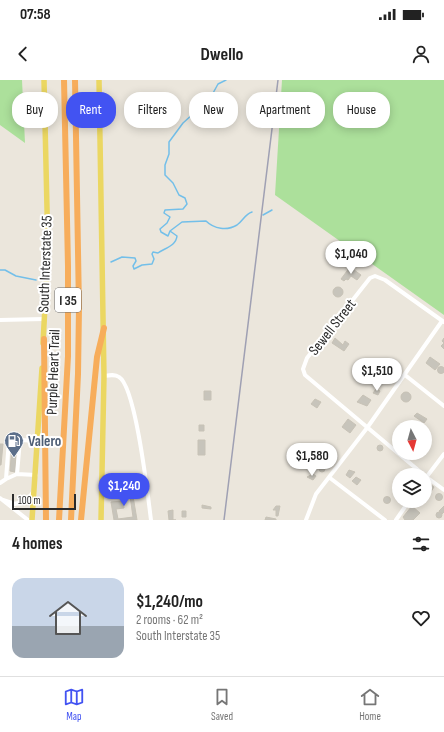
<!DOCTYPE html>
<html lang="en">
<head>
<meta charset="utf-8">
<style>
  :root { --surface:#fff; --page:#f6f6f6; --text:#222; --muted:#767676; --line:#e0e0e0; --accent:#4253f2 }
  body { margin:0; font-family:"Sofia Sans Condensed",sans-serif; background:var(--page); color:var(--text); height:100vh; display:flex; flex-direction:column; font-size:15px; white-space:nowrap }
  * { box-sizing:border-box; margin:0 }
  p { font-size:13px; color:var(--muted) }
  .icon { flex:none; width:22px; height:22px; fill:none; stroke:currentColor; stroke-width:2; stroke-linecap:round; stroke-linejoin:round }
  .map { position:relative; height:440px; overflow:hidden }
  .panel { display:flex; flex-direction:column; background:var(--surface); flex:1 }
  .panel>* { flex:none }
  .banner { position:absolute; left:12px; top:12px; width:420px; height:36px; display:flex; gap:8px }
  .needle { width:26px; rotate:174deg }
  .buttons { position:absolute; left:392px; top:340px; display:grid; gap:8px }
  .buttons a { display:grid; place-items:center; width:40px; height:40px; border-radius:50%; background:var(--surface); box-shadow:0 2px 10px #0003; font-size:20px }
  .scale { position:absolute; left:12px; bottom:10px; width:64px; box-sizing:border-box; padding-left:4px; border:2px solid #2a2a2a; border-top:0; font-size:11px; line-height:14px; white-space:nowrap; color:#2a2a2a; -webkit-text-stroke:3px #fff; paint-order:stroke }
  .price { position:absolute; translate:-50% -34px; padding:0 9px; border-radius:14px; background:#fff; color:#222; font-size:13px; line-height:26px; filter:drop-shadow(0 1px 2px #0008) }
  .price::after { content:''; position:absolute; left:50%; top:24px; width:12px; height:9px; margin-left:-6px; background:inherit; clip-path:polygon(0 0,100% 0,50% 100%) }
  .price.active { background:var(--accent); color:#fff }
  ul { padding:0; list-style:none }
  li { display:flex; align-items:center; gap:12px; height:100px; padding:0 12px }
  li span { display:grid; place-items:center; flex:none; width:112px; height:80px; border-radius:12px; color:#555 }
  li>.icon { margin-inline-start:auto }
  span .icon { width:48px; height:48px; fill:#fffc; stroke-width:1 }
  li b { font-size:17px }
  h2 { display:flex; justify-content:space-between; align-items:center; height:48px; padding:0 12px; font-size:17px }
  .tag { padding:0 14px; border-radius:16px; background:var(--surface); box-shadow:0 2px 10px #0003; font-size:14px; line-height:36px }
  .tag.active { background:var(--accent); color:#fff }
  .status { display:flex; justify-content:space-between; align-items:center; height:28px; padding:0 20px; background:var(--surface); direction:ltr }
  .status svg { height:11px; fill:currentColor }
  header { display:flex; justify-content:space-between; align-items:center; height:52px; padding:0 12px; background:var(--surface); font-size:18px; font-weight:700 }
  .tab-bar { display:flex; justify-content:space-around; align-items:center; height:56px; border-top:1px solid var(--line); background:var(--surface); font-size:11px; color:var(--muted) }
  .tab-bar a { display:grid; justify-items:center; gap:2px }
  .tab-bar .active { color:var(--accent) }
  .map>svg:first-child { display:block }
  .green { fill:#ace09b }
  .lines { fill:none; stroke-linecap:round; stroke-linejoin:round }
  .stream { stroke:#73bfe9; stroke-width:1.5 }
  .building { fill:#c7c4bb; stroke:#c7c2b6 }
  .minor { stroke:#fff; stroke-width:4 }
  .major { stroke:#ebd762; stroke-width:5.5 }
  .highway { stroke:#f7ad5b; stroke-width:6 }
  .rail { stroke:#9fa0b3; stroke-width:1.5 }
  .labels { text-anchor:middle; stroke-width:4; stroke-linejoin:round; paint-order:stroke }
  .shield { fill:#fff; stroke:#6a6a6a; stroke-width:1 }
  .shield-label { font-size:14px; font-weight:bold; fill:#2a2a2a }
  .street-label { font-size:15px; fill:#2a2a2a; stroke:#fff }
  .service-label { font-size:15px; font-weight:bold; fill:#4e5e75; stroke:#fff; text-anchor:start }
</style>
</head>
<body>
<div class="status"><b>07:58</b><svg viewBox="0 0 49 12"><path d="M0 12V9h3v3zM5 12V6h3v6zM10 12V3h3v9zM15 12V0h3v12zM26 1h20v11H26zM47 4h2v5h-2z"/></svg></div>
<header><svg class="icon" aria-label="back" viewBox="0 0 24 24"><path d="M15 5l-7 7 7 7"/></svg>Dwello<svg class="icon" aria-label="person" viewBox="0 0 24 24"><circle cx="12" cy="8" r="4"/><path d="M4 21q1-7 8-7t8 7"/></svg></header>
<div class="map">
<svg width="444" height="440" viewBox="0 0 444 440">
  <rect width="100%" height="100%" fill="#ebe6dc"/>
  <!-- green -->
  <path class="green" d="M0 0H22L25 63 0 45Z
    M282 0H444V235L275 115Z"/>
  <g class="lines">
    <!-- stream -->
    <path class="stream" d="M263 135 272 130
      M170 151 168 156 161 152 160 149 167 143 170 137 164 133 165 130 183 129 187 124 185 118 179 115 173 103 165 95V85L169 74V62L183 43 204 24 214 18 212 15 218 4 226 0
      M111 182 122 177 135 178 136 181 133 186 134 189 142 185 152 184 154 179 152 174 153 172 158 173C165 168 176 166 177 156L170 151 182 142 206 141C214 149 227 151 237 145 243 141 245 134 252 132
      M0 190H5L16 196 36 200"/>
  </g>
  <!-- building -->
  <path class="building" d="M350 187 361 195 357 200 351 196 348 200 346 199 344 201 341 199Z
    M333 212a5 5 0 1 1 10 0a5 5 0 1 1-10 0Z
    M335 258 343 265 345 261 349 264 344 271 332 263Z
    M444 258V269L441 266 444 263 442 261Z
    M430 277 440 284 435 290 426 283Z
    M437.5 290a3.5 3.5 0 1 1 7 0a3.5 3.5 0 1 1-7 0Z
    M376 309 380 311 378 315 373 313Z
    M204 311H211V320H204Z
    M401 317a5 5 0 1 1 10 0a5 5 0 1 1-10 0Z
    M363 315 371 320 367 326 357 322Z
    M315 319 321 322 317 328 311 324Z
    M417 333 427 339 424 343 414 336Z
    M348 339 356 345 350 353 342 347Z
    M199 345H204V351H199Z
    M198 360H205V375H198Z
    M0 364H3L1 385H0Z
    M12 365H17L15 392 10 391Z
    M377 368a3 3 0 1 1 6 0a3 3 0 1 1-6 0Z
    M321 372 324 375 321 378 318 375Z
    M319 389a3 3 0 1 1 6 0a3 3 0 1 1-6 0Z
    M349 390 355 392 350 398 346 395Z
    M405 391 407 392 410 395H402Z
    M313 394 316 396 313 400 307 397Z
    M356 397 361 400 357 405 352 401Z
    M430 404 434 407 423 424 418 421H425V410Z
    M132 410 137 440H114L111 422 123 421 124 428 116 429 118 439 133 437 130 416 125 417 124 411Z
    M435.5 417a3.5 3.5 0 1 1 7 0a3.5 3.5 0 1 1-7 0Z
    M383.5 420a3.5 3.5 0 1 1 7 0a3.5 3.5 0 1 1-7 0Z
    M202 425 211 427V429L202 428Z
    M276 426H280L278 436H276V430H273Z
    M412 426 420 433 413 440H405L403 437Z
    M444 426V432L442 434 439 431Z
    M173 430V440H176H169L168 431Z
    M182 431H186V437H182Z
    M436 435a3 3 0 1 1 6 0a3 3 0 1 1-6 0Z
    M266 437 276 439V440H265Z"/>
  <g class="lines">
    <!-- minor -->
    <path class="minor" d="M0 240 44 239
      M405 295 444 326
      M104 296C110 295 115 294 119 297 136 307 148 417 151 440
      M36 395 17 394 20 360 38 361
      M424 395 305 295 303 289 307 278 370 198 375 196 385 200 444 242
      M425 396 444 410
      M330 398 385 440
      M6 399 17 394
      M425 399 444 374
      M0 403 6 399 9 360H20
      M0 418 28 440
      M3 420 15 424 27 420 34 411
      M306 440 316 414 367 348 442 241
      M396 440 409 421"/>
    <!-- major -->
    <path class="major" d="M99 0 104 296 101 440
      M43 263 48 171 44 0
      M32 440 42 288"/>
    <!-- highway -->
    <path class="highway" d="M44 259 46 440
      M59 440 68 276V186L64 0
      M71 440 78 294 79 228 75 0
      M81 440 97 277 104 248"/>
    <!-- rail -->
    <path class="rail" d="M224 440 278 0"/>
  </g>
  <!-- icons -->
  <defs>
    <g id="fuel-pin" transform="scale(1)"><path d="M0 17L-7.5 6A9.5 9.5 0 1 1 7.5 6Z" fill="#5c6f8a" stroke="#fff"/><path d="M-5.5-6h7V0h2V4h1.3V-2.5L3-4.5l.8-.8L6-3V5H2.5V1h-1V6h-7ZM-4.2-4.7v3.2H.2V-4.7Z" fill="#fff"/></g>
  </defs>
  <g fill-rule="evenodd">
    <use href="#fuel-pin" x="14" y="361"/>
  </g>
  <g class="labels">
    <!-- shield labels -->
    <rect class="shield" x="55" y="208" width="26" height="24" rx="3"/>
    <g class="shield-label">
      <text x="68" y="225">I 35</text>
    </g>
    <!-- street labels -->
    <g class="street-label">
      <text transform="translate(45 184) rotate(-88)" y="5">South Interstate 35</text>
      <text transform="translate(332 247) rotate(-52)" y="5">Sewell Street</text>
      <text transform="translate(53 292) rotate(-88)" y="5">Purple Heart Trail</text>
    </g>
    <!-- service labels -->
    <g class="service-label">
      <text x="28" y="366">Valero</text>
    </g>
  </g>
</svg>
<div class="buttons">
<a><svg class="needle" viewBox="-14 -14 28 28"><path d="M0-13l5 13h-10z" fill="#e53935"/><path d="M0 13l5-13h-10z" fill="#767676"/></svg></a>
<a><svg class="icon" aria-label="layers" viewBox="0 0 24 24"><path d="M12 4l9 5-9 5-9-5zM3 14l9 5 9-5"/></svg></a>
</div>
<div class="scale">100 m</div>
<b class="price" style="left:351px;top:195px">$1,040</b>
<b class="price" style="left:377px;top:312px">$1,510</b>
<b class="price" style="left:312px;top:397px">$1,580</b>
<b class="price active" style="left:124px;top:427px">$1,240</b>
<div class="banner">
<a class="tag">Buy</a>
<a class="tag active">Rent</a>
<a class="tag">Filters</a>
<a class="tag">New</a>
<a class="tag">Apartment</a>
<a class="tag">House</a>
</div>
</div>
<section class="panel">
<h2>4 homes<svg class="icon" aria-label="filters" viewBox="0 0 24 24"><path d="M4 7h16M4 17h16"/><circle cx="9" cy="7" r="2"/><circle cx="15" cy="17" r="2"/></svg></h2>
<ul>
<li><span style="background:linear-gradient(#c9d6e8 60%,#9aa5b1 0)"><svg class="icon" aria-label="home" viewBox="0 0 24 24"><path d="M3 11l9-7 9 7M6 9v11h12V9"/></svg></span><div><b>$1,240/mo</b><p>2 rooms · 62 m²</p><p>South Interstate 35</p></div><svg class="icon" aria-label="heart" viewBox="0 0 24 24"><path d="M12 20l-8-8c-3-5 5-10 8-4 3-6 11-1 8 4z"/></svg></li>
</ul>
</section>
<nav class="tab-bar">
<a class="active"><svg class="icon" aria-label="map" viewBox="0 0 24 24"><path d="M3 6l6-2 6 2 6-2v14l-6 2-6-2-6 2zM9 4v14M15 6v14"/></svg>Map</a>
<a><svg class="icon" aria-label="saved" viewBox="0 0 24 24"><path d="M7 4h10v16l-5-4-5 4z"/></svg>Saved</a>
<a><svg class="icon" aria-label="home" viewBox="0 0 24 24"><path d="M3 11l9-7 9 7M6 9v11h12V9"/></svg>Home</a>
</nav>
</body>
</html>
